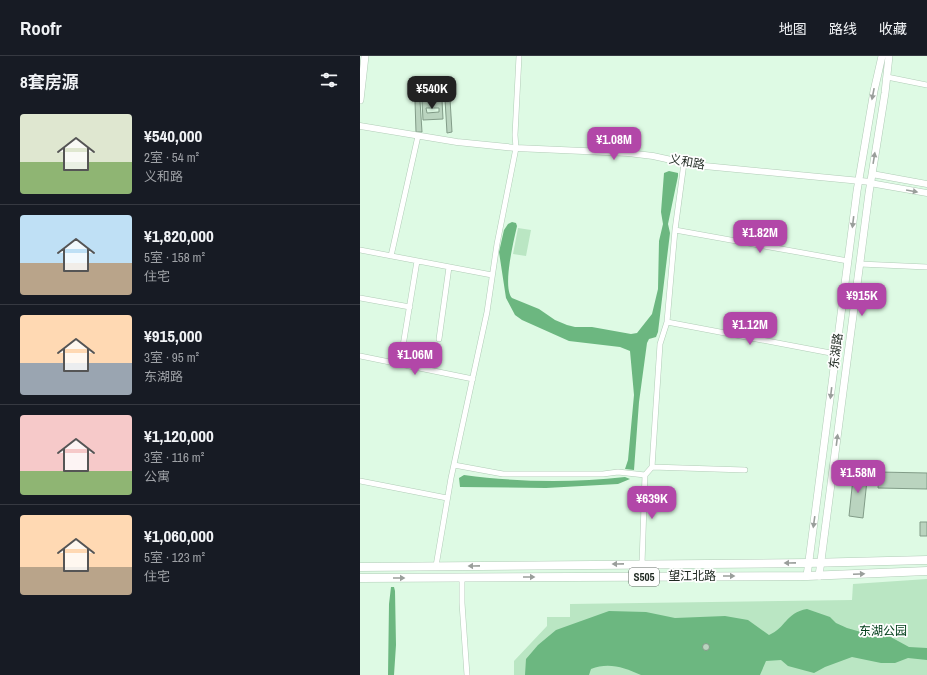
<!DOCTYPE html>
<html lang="zh">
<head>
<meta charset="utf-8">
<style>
  :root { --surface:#171b24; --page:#20242c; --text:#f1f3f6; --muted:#9ea1a6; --line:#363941; --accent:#b247a8 }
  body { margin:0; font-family:"Archivo Narrow","Noto Sans SC",sans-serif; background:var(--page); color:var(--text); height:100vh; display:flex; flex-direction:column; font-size:15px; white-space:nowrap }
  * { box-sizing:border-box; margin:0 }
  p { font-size:13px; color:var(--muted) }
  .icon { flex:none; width:22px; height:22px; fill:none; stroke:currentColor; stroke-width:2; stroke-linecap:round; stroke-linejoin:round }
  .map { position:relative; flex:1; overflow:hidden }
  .side { display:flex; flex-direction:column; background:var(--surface); width:360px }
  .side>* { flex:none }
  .price { position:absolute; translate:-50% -34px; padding:0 9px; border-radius:8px; background:var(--accent); color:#fff; font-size:13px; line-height:26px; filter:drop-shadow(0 1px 2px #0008) }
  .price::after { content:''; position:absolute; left:50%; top:24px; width:12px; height:9px; margin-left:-6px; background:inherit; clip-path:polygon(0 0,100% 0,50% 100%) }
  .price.on { background:#222; color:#fff }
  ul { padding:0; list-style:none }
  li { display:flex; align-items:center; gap:12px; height:100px; padding:0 20px }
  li+li { border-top:1px solid var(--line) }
  li span { display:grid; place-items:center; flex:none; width:112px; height:80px; border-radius:4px; color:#555 }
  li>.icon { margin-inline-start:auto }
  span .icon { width:48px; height:48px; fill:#fffc; stroke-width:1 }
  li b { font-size:17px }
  h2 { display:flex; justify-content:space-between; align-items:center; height:48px; padding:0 20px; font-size:17px }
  header { display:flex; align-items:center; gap:24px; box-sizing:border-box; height:56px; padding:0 20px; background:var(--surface); border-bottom:1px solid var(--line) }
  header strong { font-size:19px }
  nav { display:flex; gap:22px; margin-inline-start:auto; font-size:14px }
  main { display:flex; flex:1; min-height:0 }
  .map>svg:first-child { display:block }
  .green { fill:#bae6c3 }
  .water { fill:#6cb780 }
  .building { fill:#bad4bf; stroke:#829c88; fill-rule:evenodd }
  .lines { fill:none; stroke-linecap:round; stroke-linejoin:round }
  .minor-casing { stroke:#b1ccb7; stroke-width:6 }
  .tertiary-casing { stroke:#b1ccb7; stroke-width:7 }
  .secondary-casing { stroke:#b1ccb7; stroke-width:8 }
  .primary-casing { stroke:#b1ccb7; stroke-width:9 }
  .minor { stroke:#fff; stroke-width:5 }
  .tertiary { stroke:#fff; stroke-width:6 }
  .secondary { stroke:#fff; stroke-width:7 }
  .primary { stroke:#fff; stroke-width:8 }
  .oneway { fill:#9a9e9b }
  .labels { text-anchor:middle; stroke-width:3.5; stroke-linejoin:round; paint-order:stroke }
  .shield { fill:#fefefe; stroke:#616863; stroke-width:1 }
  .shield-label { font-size:11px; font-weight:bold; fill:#1e2820 }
  .street-label { font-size:12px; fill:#1e2820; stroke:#fefefe }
  .park-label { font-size:12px; fill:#04401d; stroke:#fefefe }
</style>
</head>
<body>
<header>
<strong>Roofr</strong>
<nav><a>地图</a><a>路线</a><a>收藏</a></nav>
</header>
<main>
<section class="side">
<h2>8套房源<svg class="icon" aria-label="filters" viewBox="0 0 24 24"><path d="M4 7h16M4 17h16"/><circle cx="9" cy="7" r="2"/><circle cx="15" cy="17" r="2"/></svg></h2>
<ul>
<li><span style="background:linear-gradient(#dfe7d0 60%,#8fb573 0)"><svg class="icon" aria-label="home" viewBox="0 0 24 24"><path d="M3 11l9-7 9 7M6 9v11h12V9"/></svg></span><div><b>¥540,000</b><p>2室 · 54 m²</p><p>义和路</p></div></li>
<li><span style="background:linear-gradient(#bfe0f5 60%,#b9a48a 0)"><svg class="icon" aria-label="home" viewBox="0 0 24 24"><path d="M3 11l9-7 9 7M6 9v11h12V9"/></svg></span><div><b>¥1,820,000</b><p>5室 · 158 m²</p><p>住宅</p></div></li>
<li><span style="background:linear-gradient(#ffd9b3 60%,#9aa5b1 0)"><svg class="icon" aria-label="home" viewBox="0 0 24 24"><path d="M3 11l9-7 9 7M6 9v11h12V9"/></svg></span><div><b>¥915,000</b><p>3室 · 95 m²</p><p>东湖路</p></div></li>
<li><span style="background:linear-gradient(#f6c9c9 70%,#8fb573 0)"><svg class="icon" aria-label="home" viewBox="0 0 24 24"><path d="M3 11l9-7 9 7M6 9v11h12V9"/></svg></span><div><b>¥1,120,000</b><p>3室 · 116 m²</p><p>公寓</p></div></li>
<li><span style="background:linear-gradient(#ffd9b3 65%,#b9a48a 0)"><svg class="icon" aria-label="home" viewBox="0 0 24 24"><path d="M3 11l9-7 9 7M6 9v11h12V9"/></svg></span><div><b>¥1,060,000</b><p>5室 · 123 m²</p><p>住宅</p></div></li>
</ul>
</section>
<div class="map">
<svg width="567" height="619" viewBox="0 0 567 619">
  <rect width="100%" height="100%" fill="#defae4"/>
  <!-- green -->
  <path class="green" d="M158 172 171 174 166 200 153 198Z
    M567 523V619H154V605L187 570V561H210V548L492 544 493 528Z"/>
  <!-- water -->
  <path class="water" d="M309 115 318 117V120L308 168 310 177 298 276 296 281 289 283 287 287 279 346 274 414 265 413 268 404 274 339 270 295 260 291 209 285 162 264 155 259 146 242 139 196 144 174 148 168 152 166 156 167 157 170C154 184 142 231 152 242L179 253 195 264 207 269 215 271H232L271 278 277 277 292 258 298 233 299 185 303 168 301 156 304 117Z
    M104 419C157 426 211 427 265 421L270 423 258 428 186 432 100 431 99 422Z
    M31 531H34L35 535 36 589 34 619H28L29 548Z
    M447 553 470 561 476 567 487 572 508 578 527 579 549 591 567 592V604L548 602 535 607H521L492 601 465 611 454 617 428 610 421 604 406 605 400 619H281C264 611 248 606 231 613L229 619H165L166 603 178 589 196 574 249 555 286 556 315 562 365 560 388 564 409 579C426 572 425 557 447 553Z"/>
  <!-- building -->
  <path class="building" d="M90 33V40L54 42V35Z
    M85 43H90L92 76 87 77Z
    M82 44 83 63 63 64 62 45ZM66 52H79V56L67 57Z
    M55 45H60L62 76H56Z
    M494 413 508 415 503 462 489 460Z
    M519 416 567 417V433L518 432Z
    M560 466H567V480H560Z
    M342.5 591a3.5 3.5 0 1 1 7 0a3.5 3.5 0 1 1-7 0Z"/>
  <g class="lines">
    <!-- minor casing -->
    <g class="minor-casing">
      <path id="minor" d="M527 21 567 29
        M315 174 488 205
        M0 194 132 219
        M31 200 58 80
        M500 208 567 211
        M0 242 50 251
        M307 266 476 298
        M79 283 89 211
        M0 300 113 323
        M40 308 57 205
        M94 409 143 418H243L258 416 285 419
        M292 411 385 414
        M0 425 87 442
        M282 508 285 419 292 411 300 288 307 266 315 174 324 107
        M76 510 91 422 127 256 137 188 156 92 155 79 159 0
        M102 522V547L107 619"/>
    </g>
    <!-- tertiary casing -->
    <g class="tertiary-casing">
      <path id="tertiary" d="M0 70 97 86 156 92 268 97 293 100 334 109 511 126
        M512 118 567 128
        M510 127 567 137"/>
    </g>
    <!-- secondary casing -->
    <g class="secondary-casing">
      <path id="secondary" d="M0 44 5 0
        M447 520 497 135 514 35 522 0
        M459 520 509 137 525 37 529 0"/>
    </g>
    <!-- primary casing -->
    <g class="primary-casing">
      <path id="primary" d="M0 511 448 507 567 504
        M0 522 447 520 567 515"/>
    </g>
    <!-- minor -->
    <use href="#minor" class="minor"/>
    <!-- tertiary -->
    <use href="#tertiary" class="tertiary"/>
    <!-- secondary -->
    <use href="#secondary" class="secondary"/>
    <!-- primary -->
    <use href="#primary" class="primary"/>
  </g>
  <!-- one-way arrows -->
  <defs><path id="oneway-solid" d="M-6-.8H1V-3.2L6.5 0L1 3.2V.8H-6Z"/></defs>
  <g class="oneway">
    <use href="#oneway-solid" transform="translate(513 38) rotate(101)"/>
    <use href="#oneway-solid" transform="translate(514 102) rotate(-81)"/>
    <use href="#oneway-solid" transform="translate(552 135) rotate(10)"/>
    <use href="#oneway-solid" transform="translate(493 166) rotate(97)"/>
    <use href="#oneway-solid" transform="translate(471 337) rotate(97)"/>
    <use href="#oneway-solid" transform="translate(477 384) rotate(-83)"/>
    <use href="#oneway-solid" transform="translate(454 466) rotate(98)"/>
    <use href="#oneway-solid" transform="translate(430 507) rotate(179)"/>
    <use href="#oneway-solid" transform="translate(258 508) rotate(179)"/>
    <use href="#oneway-solid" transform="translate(114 510) rotate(179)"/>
    <use href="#oneway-solid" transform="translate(499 518) rotate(-3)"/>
    <use href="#oneway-solid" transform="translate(369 520)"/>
    <use href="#oneway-solid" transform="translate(169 521)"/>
    <use href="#oneway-solid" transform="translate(39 522)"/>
  </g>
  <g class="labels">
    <!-- shield labels -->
    <rect class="shield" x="269" y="512" width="30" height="18" rx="3"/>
    <g class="shield-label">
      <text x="284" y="525">S505</text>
    </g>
    <!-- street labels -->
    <g class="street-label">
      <text transform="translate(327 106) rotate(10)" y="4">义和路</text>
      <text transform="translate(476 295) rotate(-83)" y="4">东湖路</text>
      <text x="332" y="524">望江北路</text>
    </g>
    <!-- park labels -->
    <g class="park-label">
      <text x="523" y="579">东湖公园</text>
    </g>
  </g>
</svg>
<b class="price on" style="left:72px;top:54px">¥540K</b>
<b class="price" style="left:254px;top:105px">¥1.08M</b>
<b class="price" style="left:400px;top:198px">¥1.82M</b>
<b class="price" style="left:502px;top:261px">¥915K</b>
<b class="price" style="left:390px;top:290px">¥1.12M</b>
<b class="price" style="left:55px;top:320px">¥1.06M</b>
<b class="price" style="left:498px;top:438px">¥1.58M</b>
<b class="price" style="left:292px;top:464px">¥639K</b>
</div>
</main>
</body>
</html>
